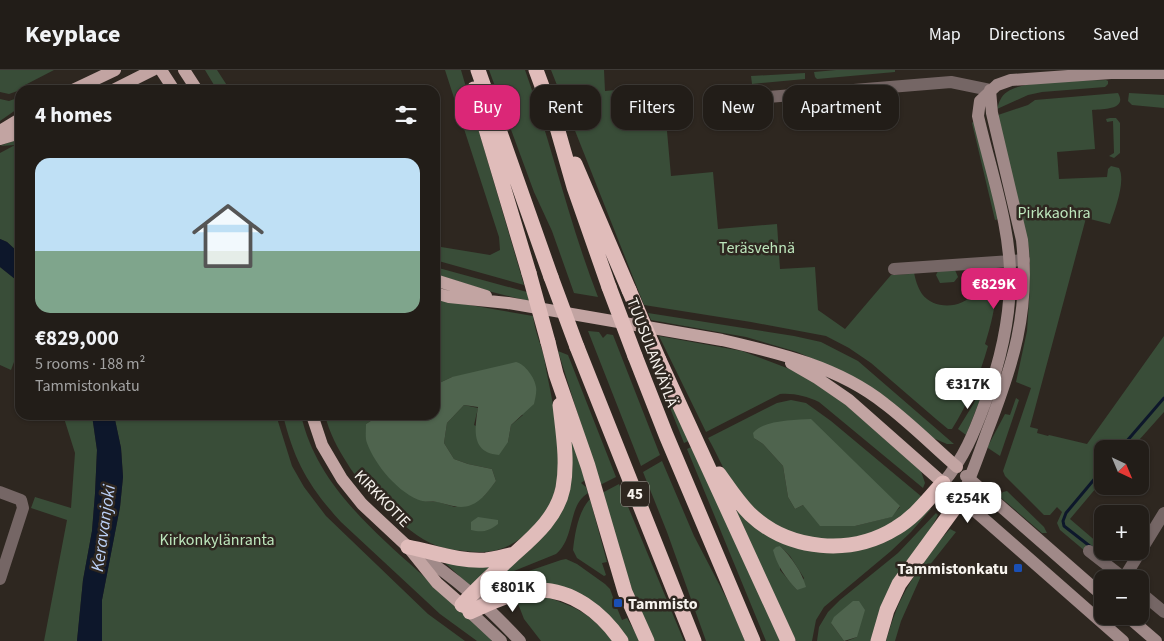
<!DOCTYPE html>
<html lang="en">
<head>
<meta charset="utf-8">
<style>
  :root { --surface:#221d18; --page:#2a2621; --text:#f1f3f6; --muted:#a2a2a2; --line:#3f3b37; --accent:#db2777 }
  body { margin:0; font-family:"Source Sans 3",sans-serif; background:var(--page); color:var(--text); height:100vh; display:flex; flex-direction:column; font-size:19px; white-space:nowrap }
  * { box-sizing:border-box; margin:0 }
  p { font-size:16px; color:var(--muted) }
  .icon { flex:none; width:28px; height:28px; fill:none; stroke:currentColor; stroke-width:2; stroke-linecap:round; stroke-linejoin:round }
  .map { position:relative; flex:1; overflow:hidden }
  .panel { position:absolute; left:15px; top:15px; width:425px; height:335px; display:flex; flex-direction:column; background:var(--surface); border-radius:15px; box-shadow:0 1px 4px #0004,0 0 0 1px var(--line) }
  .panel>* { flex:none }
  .hud { position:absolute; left:455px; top:15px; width:475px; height:45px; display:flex; gap:10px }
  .needle { width:32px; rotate:136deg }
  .controls { position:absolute; left:1094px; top:370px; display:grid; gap:10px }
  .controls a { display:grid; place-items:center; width:55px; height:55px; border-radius:10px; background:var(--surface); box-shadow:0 1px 4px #0004,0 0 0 1px var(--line); font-size:25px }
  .price { position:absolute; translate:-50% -42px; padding:0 11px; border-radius:10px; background:#fff; color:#222; font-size:16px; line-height:32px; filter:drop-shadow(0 1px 2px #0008) }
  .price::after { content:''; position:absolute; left:50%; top:30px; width:15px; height:11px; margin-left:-8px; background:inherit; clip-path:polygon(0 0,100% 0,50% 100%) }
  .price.active { background:var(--accent); color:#fff }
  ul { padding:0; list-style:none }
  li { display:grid; align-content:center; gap:10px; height:265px; padding:0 20px }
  li span { display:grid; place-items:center; height:155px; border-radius:15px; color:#555 }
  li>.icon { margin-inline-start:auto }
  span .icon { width:90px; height:90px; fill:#fffc; stroke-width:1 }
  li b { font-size:21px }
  h2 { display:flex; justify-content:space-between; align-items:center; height:60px; padding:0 20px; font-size:21px }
  .pill { padding:0 18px; border-radius:15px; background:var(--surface); box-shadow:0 1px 4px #0004,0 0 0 1px var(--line); font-size:18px; line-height:45px }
  .pill.active { background:var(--accent); color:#fff }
  header { display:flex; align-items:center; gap:30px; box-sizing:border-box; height:70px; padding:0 25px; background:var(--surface); border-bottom:1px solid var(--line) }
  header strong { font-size:24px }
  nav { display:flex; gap:28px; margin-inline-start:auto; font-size:18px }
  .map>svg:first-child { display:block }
  .green { fill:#394d38; fill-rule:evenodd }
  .forest { fill:#4f644e }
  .water { fill:#0d172b }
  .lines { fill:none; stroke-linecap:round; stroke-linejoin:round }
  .stream { stroke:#0d172b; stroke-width:3 }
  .street { stroke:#756665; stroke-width:12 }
  .secondary { stroke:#a08988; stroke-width:12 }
  .primary { stroke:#c2a4a2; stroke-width:12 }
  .highway { stroke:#e0bcba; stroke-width:15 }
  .highway-bridge { stroke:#e0bcba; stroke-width:15 }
  .transit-dot { fill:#1a4fb4; stroke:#2e2720; stroke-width:2 }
  .labels { text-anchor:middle; stroke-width:5; stroke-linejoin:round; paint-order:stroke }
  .shield { fill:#2e2720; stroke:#bbb6b0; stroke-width:1 }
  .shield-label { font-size:15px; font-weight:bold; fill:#f7f3ee }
  .park-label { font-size:16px; fill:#bde6bc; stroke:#2e2720 }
  .street-label { font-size:16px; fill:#f7f3ee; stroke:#2e2720 }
  .poi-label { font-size:16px; font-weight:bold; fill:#f7f3ee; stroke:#2e2720; text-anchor:end }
  .water-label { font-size:18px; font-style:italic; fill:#bbd0f6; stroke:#2e2720 }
</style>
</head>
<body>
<header>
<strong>Keyplace</strong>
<nav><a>Map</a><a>Directions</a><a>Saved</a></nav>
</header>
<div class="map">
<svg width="1164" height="571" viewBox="0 0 1164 571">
  <rect width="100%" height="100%" fill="#2e2720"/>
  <!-- green -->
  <path class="green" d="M0 0H54L25 15 26 18 9 24 0 22Z
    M205 0H217L230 20H217Z
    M445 0H461L524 215 435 190V176L490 185 500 180 499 167Z
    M489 0H525C552 75 569 153 598 227L574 223 552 161 534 122Z
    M551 0H604L605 21 616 20 617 43H625V46H630V53L666 50 671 106 713 102 718 159 777 154 780 199 815 197 818 240 845 259 891 205 910 204 914 202C915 209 918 218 922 224 934 240 962 239 974 223 978 217 980 209 982 201H995C999 224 992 252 985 274L988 276C980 305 968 333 952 359H948L936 349 871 293 849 278 826 266 751 252 644 235Z
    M836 0H895V2L817 9 815 7 814 2Z
    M805 3V9L752 14 751 6Z
    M1106 10 1108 11V14L1105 17 1042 22 1028 25 997 39C999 32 1001 26 1007 22 1025 9 1082 11 1106 10Z
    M1118 23C1128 40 1102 39 1092 40L1095 79 1057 82 1059 109 1107 107 1108 99 1111 96 1119 98C1126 111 1115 140 1110 154L1086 148 1030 357 1038 359 1037 363 1048 366 1049 365 1087 374 1164 266V342L1131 379H1102V411L1070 449 1098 473 1093 479 1085 481 1060 460 1057 453 1062 442 1057 437 1050 445H1044L1005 406 1003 401 1031 318 1016 312 1027 261 1030 216V195L1029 178 998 45 1028 35 1035 30Z
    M1129 23 1164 25V38L1132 35 1128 31Z
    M20 27V37L0 51V29L9 31Z
    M1110 48H1116L1120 53V83L1114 88 1109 86 1114 83 1113 51 1107 52 1106 49Z
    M974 51 999 149 995 150 972 53Z
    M20 68V184L7 172 0 169V83L15 75 0 76Z
    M0 197 20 213V285L17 284 11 300 0 295Z
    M435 197 527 222 529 231 492 222 435 204Z
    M955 200 958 207 954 212 940 213 936 205 938 201Z
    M435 229 533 246C535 260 539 270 543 283 545 291 546 300 548 309 555 344 564 386 555 422 550 440 536 456 522 467 505 481 486 484 465 481 455 480 445 479 435 475 407 464 363 420 347 393 338 379 329 362 325 345H380L366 354 422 431 438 432 455 437 484 426 496 411 492 399 468 394 454 389 444 373 447 353 464 335 478 338 474 355 508 372 511 355 523 345 452 307 435 315Z
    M648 243 794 266 821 272 858 291 954 374H947L933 368 823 293 797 282 746 267 651 250Z
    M588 261 599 262 603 268 607 264 613 265 660 385 641 396Z
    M659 266 742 281 800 303 845 334 921 401 925 413 923 418 819 332C806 326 794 323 780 324L706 362Z
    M558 281 568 285 616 407 600 415Z
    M653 295 691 370 684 373Z
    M987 300 991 302 966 365 958 359 974 333Z
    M1016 328 1019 330 1000 386 988 378V376L1005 344 1010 345Z
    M791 330 806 333 831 351 922 427C912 439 901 450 887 457 857 471 817 475 786 461 772 454 757 442 746 431 729 414 720 389 708 368L777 333ZM754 368 900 437 891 447 855 456 803 435 795 439 788 427 783 396 763 374Z
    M63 345H92L97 380 95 424 92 461 83 510 77 571H44L67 450 31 438 35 427 71 438 75 383Z
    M114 345H276L292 396 304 417 326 446 428 544 465 571H102V530L120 437 123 407 121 378Z
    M283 345H301C316 412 370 458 419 502 444 524 468 547 493 569L491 571H477L440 544 341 452C309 417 294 391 283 345Z
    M573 369 585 410 581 413 586 417 588 423C567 436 576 467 556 484L509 503 505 513V521L488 526 483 523 548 461 570 370Z
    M693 376 783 571H766L687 379Z
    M662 391 694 466 731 537 745 571H706L667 462 643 402Z
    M619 414 624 427 684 571H653C631 524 617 473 602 423Z
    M1007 421 1044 457 1047 463H1042L999 426 1003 422Z
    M590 429 607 492 602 493 606 505 604 506 577 488 573 480C575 463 578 442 590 429Z
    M929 437 931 439 911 462 891 481 824 537 816 550 812 571H796L736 443 737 439 748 448 843 480ZM780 476 790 486 804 508 797 520 780 500Z
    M936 443 938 445 871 571H847L857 567 831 553 844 571H817L819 557 828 542 840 530 898 483Z
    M950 459 956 462 921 506 901 551 895 571H886C889 561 892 551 896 541 906 515 931 479 950 459Z
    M566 489 577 494 605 514 610 519 614 530 612 532 615 538H617L622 550 627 548 640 571H628L592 532 514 518 512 513 514 507 520 504 561 490Z
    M443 491 493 495 472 515H469Z
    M547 527C580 539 591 544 613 571H541L524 549 517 531 526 528Z"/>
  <!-- forest -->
  <path class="forest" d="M516 292C525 294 535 308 536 317 537 322 535 329 534 334L511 355 508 372 499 385C470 383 475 358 478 337L464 335 447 353 444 373 454 389 468 394 492 399 496 411C489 420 482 431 471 435 459 440 448 434 437 432 432 431 426 432 422 431 399 424 375 395 367 373 365 368 366 360 366 354L380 345H435V315L452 307Z
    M811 349 900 436 892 447 855 456H820L803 435 795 439 788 427 783 396 763 374 754 368 753 363C763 350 795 350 811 349Z
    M478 447 498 450V454C489 461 482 463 471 460V452Z
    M780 476C792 488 802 502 806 517L797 520C786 508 777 496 773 480L776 477Z
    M853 531H859L865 540 857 567 844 571 831 553 834 547Z"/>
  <!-- water -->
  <path class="water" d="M0 169 7 172 20 184V213L0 197Z
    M92 345H114L121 378 123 407 120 437 102 530V571H77L83 510 92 461 95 424 97 380Z"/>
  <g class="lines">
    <!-- stream -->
    <path class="stream" d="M1120 379 1164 328
      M1091 477 1064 456 1063 451 1066 443 1102 400"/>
    <!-- street -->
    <path class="street" d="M720 37 743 29 951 12 990 20
      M894 199 1024 190
      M0 422 21 430 23 438 0 509
      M1089 481 1125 509
      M1124 508 1164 443
      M1140 522 1164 542"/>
    <!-- secondary -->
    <path class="secondary" d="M966 406 1102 525
      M961 429C971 407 979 384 987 362 1013 295 1030 242 1022 170L992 43 990 20
      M414 481C456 508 486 535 520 571
      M470 542 501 571
      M1127 546 1156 571
      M1123 571 943 413C964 388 974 363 985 333 999 295 1009 255 1010 214 1012 160 990 99 978 46L980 31 997 15 1011 10 1111 3H1164"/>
    <!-- primary -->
    <path class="primary" d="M161 0 174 20
      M184 0 197 20
      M73 20 115 0
      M113 20 153 0
      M0 61 20 49
      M0 69 20 63
      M435 210 486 226
      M435 223 449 227 508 233 722 270C779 283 839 297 885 334 910 353 933 376 957 397
      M791 293 817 308 849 330 943 413
      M312 345 322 375 342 409 362 434 408 477 437 513 469 541"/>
    <!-- highway -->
    <path class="highway" d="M478 0 551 207
      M536 0 556 54 574 117 609 217
      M474 19 529 203
      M575 94 629 220
      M548 272 556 304 588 396 625 522 647 571
      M577 277 694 571
      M635 286 666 365 753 571
      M659 290 788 571
      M719 404C729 418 738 432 750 444 789 481 851 486 896 458 915 447 928 429 943 413
      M408 477C434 482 460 492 486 490 495 489 505 486 514 484
      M462 535C477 518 494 503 511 487 532 468 557 448 563 418 568 391 563 363 560 335
      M470 542C489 533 513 522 535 520 571 518 602 543 621 571
      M878 571 887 540 899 514 961 429"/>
    <!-- highway-bridge -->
    <path class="highway-bridge" d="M529 203 548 272
      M551 207 577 277
      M609 217 635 286
      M629 220 659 290"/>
  </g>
  <!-- markers -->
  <g class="transit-dot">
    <rect x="1013" y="493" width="10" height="10" rx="2.5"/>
    <rect x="613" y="528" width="10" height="10" rx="2.5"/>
  </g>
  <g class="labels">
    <!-- shield labels -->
    <rect class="shield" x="621" y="411.5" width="28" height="25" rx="4"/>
    <g class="shield-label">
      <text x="635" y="429">45</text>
    </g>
    <!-- park labels -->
    <g class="park-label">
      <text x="1054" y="148">Pirkkaohra</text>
      <text x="757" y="183">Teräsvehnä</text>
      <text x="217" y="475">Kirkonkylänranta</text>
    </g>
    <!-- street labels -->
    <g class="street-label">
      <text transform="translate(653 282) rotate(69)" y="6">TUUSULANVÄYLÄ</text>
      <text transform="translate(383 428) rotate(46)" y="6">KIRKKOTIE</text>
    </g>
    <!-- poi labels -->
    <g class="poi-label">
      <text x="1008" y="504">Tammistonkatu</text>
      <text x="628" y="539" text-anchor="start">Tammisto</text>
    </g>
    <!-- water labels -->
    <g class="water-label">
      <text transform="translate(103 458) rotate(-82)" y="6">Keravanjoki</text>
    </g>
  </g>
</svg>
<div class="controls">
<a><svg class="needle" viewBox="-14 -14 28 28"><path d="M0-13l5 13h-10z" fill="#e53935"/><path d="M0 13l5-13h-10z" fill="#a2a2a2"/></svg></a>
<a>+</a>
<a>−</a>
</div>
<b class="price active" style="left:994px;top:240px">€829K</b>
<b class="price" style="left:968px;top:340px">€317K</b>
<b class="price" style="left:968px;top:454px">€254K</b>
<b class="price" style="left:513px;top:543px">€801K</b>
<div class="hud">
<a class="pill active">Buy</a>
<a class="pill">Rent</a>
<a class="pill">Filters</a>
<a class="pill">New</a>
<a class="pill">Apartment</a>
</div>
<section class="panel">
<h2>4 homes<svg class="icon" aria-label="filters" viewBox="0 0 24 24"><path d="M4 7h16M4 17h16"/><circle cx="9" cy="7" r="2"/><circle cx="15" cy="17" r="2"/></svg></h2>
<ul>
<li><span style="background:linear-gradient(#bfe0f5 60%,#7fa58c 0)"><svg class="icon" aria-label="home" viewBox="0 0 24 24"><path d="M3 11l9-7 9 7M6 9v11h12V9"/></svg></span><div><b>€829,000</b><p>5 rooms · 188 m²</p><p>Tammistonkatu</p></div></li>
</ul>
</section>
</div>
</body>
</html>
